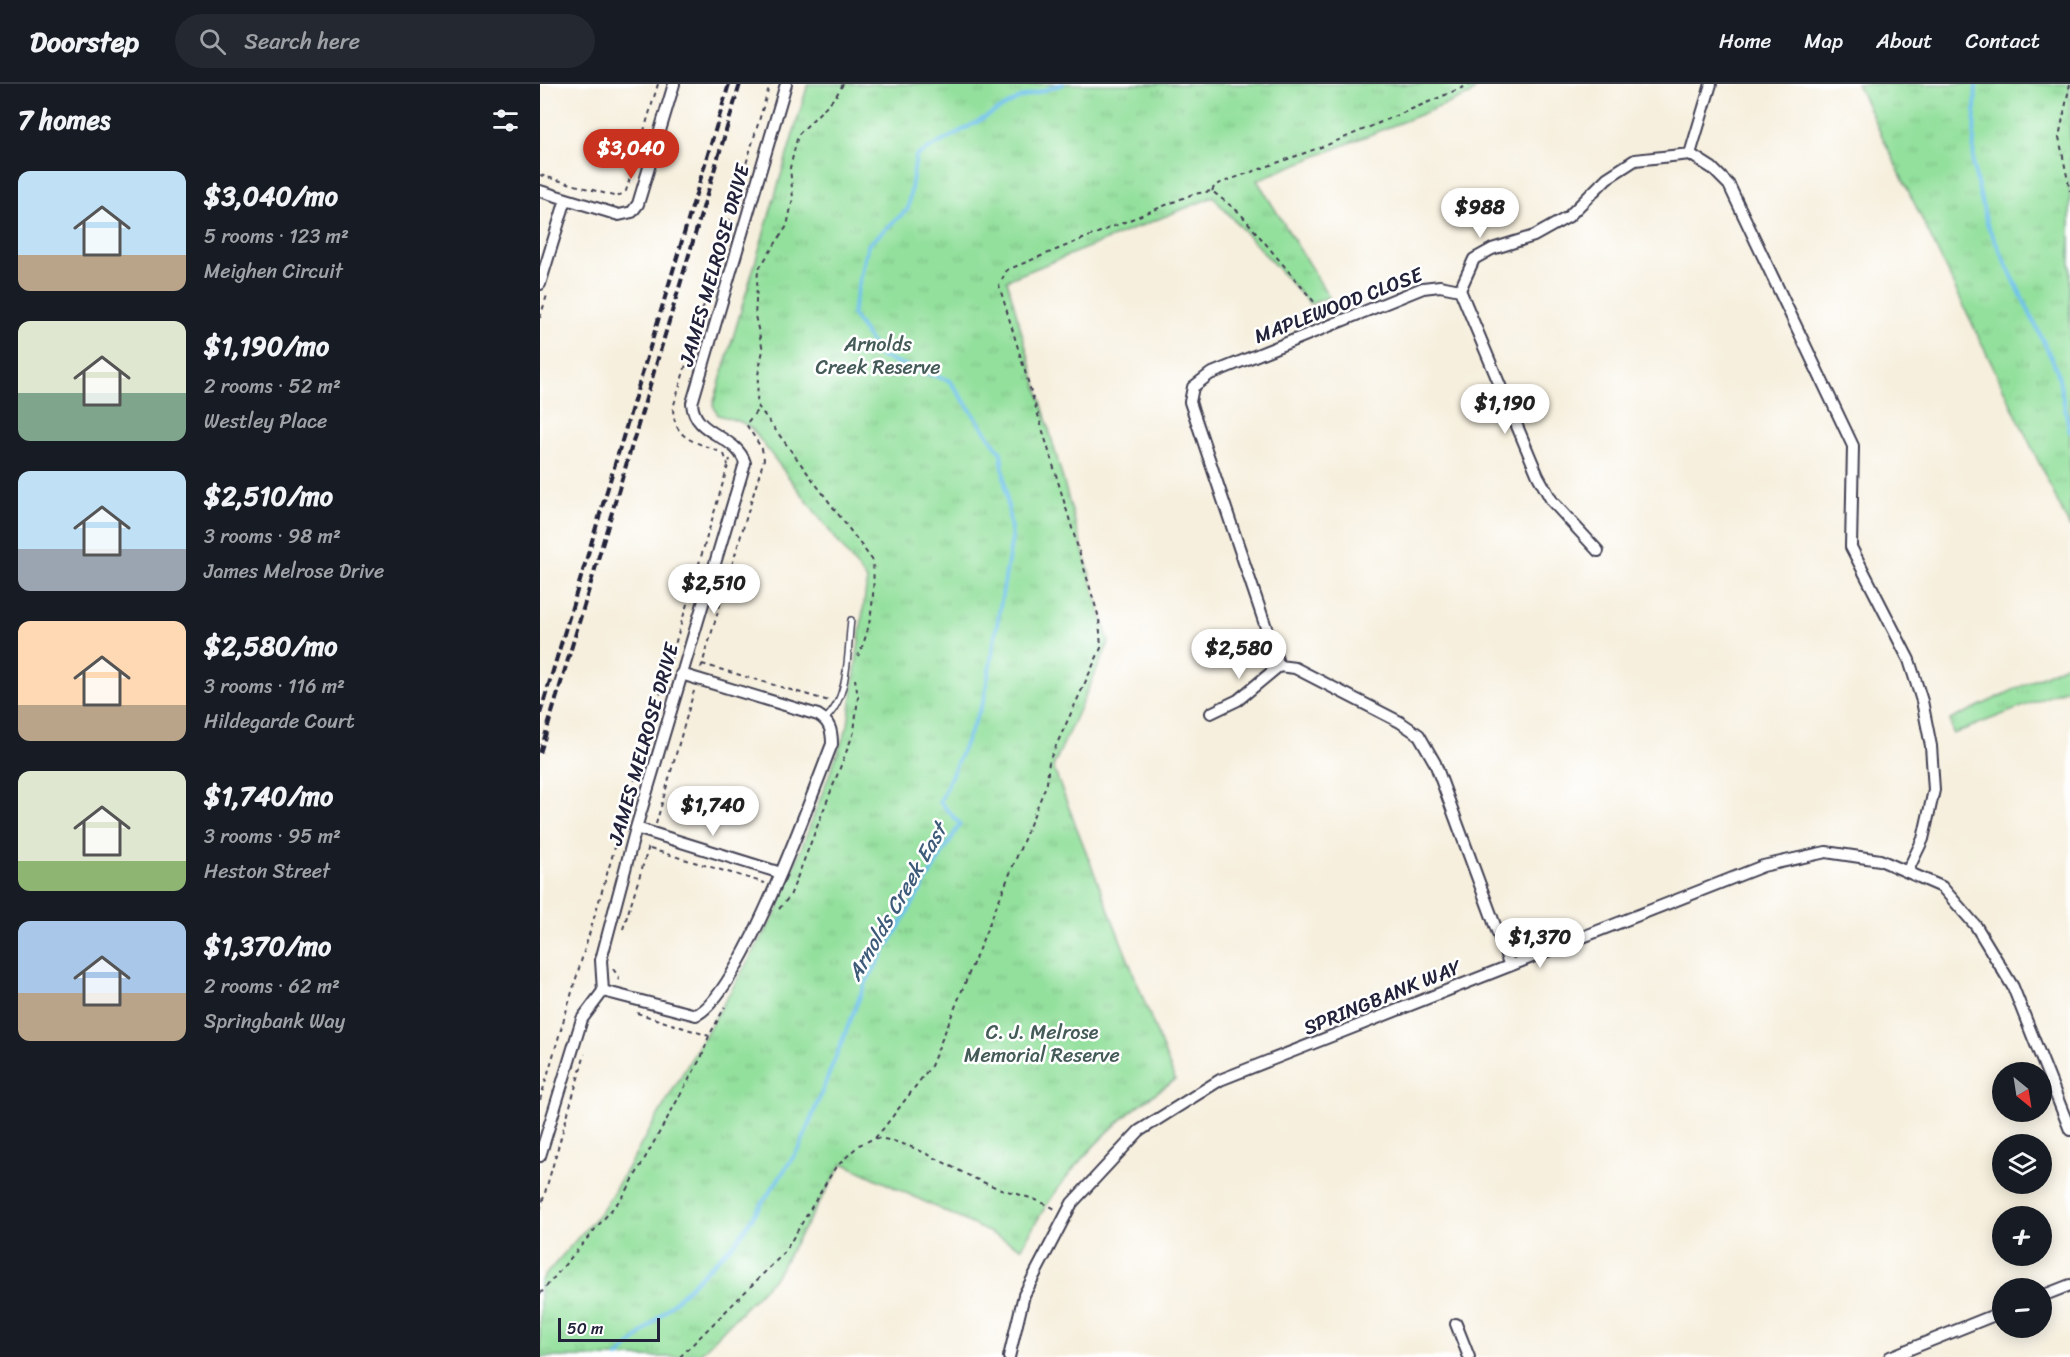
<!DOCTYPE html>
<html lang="en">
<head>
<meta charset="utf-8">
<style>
  :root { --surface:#171b24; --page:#242831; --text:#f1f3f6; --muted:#9ea1a6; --line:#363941; --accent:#c8321e }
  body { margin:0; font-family:Sriracha,sans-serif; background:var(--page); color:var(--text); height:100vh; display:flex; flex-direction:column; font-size:22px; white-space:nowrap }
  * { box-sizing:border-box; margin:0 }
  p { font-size:20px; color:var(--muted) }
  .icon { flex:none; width:33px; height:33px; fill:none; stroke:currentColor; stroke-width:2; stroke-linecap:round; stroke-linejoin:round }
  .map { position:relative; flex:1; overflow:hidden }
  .details { display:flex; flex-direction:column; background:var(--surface); width:540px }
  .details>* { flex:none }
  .needle { width:39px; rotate:150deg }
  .fabs { position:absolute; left:1452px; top:978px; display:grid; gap:12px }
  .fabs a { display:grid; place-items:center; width:60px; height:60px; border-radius:50%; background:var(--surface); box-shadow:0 3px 15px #0003; font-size:30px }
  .scale { position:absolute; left:18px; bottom:15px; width:102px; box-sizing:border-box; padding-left:6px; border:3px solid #22223b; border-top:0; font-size:16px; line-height:21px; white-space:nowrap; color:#22223b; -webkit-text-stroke:4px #fff; paint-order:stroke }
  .price { position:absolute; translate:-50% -51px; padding:0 14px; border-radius:21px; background:#fff; color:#222; font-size:20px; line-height:39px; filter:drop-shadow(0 2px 3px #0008) }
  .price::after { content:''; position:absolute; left:50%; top:36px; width:18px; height:14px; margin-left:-9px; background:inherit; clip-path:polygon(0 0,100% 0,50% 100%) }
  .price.on { background:var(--accent); color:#fff }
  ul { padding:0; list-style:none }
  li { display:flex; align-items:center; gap:18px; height:150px; padding:0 18px }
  li span { display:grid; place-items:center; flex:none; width:168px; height:120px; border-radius:12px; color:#555 }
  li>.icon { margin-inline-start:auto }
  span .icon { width:72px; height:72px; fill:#fffc; stroke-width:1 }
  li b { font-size:26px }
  h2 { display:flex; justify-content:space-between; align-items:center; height:72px; padding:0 18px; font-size:26px }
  header { display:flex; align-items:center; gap:36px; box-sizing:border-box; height:84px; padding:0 30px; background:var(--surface); border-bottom:2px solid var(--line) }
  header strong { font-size:28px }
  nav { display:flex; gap:33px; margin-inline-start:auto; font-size:21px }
  .search { width:420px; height:54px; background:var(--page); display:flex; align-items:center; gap:15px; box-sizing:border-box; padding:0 21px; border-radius:33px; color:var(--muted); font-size:22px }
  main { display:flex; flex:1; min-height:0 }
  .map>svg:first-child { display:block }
  .park { fill:url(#park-tufts); stroke:#5a816c; stroke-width:1.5 }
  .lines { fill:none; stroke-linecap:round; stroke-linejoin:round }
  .stream { stroke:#70c2ec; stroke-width:4 }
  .service-casing { stroke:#424153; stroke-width:8 }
  .minor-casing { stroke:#424153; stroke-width:14 }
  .path { stroke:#424153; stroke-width:2; stroke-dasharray:4.5 4.5; stroke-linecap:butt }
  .service { stroke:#fff; stroke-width:5 }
  .minor { stroke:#fff; stroke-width:10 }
  .rail { stroke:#22223b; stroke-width:4; stroke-dasharray:9 4.5; stroke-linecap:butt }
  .labels { text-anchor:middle; stroke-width:5; stroke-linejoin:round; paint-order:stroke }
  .street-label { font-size:20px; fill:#22223b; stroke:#fff }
  .park-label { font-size:20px; fill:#445b58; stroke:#fff }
  .water-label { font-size:21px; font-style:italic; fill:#3d5a79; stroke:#fff }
</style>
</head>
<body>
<header>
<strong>Doorstep</strong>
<div class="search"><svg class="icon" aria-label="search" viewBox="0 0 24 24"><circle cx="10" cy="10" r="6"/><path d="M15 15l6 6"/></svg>Search here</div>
<nav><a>Home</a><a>Map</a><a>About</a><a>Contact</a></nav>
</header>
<main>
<section class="details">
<h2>7 homes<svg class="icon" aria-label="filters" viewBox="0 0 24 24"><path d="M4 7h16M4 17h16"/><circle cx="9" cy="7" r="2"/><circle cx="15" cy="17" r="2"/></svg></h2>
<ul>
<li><span style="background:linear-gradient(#bfe0f5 70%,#b9a48a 0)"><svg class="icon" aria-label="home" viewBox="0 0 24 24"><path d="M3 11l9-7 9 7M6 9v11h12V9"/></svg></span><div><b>$3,040/mo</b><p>5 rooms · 123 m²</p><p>Meighen Circuit</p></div></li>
<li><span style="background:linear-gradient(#dfe7d0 60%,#7fa58c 0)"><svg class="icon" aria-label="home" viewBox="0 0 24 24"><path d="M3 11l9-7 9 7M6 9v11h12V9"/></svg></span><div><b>$1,190/mo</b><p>2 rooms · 52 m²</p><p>Westley Place</p></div></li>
<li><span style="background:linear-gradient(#bfe0f5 65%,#9aa5b1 0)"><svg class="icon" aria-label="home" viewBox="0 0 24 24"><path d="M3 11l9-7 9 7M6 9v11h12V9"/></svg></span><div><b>$2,510/mo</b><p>3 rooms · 98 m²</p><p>James Melrose Drive</p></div></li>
<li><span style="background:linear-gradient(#ffd9b3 70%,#b9a48a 0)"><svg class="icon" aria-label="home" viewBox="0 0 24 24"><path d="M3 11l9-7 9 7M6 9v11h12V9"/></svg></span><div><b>$2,580/mo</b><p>3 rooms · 116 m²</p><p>Hildegarde Court</p></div></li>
<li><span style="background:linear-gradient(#dfe7d0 75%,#8fb573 0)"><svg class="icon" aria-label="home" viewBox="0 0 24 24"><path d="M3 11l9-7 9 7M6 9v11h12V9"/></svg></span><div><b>$1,740/mo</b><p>3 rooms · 95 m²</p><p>Heston Street</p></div></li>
<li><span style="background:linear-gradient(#a9c7e8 60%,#b9a48a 0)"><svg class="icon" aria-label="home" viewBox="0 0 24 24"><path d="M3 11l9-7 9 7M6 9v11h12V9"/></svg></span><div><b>$1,370/mo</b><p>2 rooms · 62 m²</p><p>Springbank Way</p></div></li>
</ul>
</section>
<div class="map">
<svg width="1530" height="1273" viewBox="0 0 1530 1273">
  <defs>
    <pattern id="park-tufts" width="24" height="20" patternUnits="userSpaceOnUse" patternTransform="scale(1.5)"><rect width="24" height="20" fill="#93e09c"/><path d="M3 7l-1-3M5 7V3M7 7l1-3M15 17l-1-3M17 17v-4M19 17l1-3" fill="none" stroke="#7ec087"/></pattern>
  </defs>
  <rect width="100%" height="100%" fill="#fff"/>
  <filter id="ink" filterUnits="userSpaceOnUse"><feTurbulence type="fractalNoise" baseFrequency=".0167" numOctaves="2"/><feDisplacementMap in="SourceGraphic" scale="12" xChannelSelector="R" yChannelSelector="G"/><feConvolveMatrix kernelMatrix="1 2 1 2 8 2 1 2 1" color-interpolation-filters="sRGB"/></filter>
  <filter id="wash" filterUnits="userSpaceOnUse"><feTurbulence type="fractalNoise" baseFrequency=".008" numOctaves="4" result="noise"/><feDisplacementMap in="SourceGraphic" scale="24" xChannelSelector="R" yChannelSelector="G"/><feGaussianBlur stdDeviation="1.35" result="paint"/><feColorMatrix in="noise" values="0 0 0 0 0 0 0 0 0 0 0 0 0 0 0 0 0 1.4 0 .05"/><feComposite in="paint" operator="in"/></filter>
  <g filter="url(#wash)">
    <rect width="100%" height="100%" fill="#f6efdd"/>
    <!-- park -->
    <path class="park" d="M268 0H941L929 11 717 96 789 213 770 220 673 113 467 196 569 559 513 683 635 996C569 1038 517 1094 482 1164L303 1079 235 1193 157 1273H0V1197L64 1124 238 826 308 641 327 496 212 345 201 338 178 331 173 321Z
      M1317 0H1530V444L1504 389Z
      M1530 579V604L1413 650 1410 636Z"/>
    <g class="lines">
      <!-- stream -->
      <path class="stream" d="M1436 0 1433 82 1447 140 1517 286 1530 348
        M78 1273 198 1155 260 1063 324 902 420 740 400 718 444 616 472 454 461 369 410 297 341 273 312 230 328 161 368 125 376 72 480 14 523 0"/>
    </g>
  </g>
  <g filter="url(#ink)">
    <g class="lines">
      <!-- service casing -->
      <g class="service-casing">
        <path id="service" d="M285 635C310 614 307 566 311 536"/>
      </g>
      <!-- minor casing -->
      <g class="minor-casing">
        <path id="minor" d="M1150 70 1171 0
          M0 107 79 131 92 128 98 120 134 0
          M0 200 26 115
          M920 206 998 392 1012 417 1058 467
          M671 629 698 616 739 582
          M96 744 241 789
          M970 882 895 679 879 651 860 638 755 584 739 582 650 318 653 303 670 290 883 204 900 202 920 206 934 175 952 165 994 152 1028 133 1067 94 1095 76 1150 70 1172 84 1189 101 1313 362 1311 463 1369 576 1382 617 1391 662 1394 706 1383 755 1367 788
          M63 907 156 931C201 910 271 713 292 660 292 647 290 638 278 631L141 590
          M0 1072 42 935 63 907 61 876 96 744 205 379C196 350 154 352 152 319L246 0
          M1502 1212 1530 1201
          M916 1240 929 1273
          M469 1273 484 1211 532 1119 599 1047 680 996 1223 782 1286 768 1340 776 1402 803 1436 842 1473 903 1530 1046
          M1350 1273 1462 1228"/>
      </g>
      <!-- path -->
      <path class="path" d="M303 0 296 12 258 51 250 84 253 114 247 142 218 186 215 232 223 266 218 291 217 321 333 477C335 509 332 543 318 572
        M1530 0 1519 53 1530 107
        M0 91 77 113 86 107 118 0
        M672 107 675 101 787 61 931 0
        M0 234 7 211
        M178 367C154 357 134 356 133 324L230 0
        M184 370 188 381
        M162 580 289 617
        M161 584 224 375 222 365 206 340 219 324
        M116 740 154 607
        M110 765 225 799
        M239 825 250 812 314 648 318 613 315 595
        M83 845 110 759
        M73 885 79 893 78 898
        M97 929 169 952
        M0 1016 190 375
        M335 1054C374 1057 409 1084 445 1099 468 1109 493 1112 515 1125
        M0 1126 45 970
        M0 1210 85 1110 162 972 169 952 185 923
        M140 1273 244 1169 295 1084 319 1061 335 1054 343 1045 391 982 507 699 509 677 561 564 559 534 459 201 467 186 653 110 672 107 700 129 785 231"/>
      <!-- service -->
      <use href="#service" class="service"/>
      <!-- minor -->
      <use href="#minor" class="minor"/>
      <!-- rail -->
      <path class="rail" d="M0 630 189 0
        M0 669 200 0"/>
    </g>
  </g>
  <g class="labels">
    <!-- street labels -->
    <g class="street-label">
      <text transform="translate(174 181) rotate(-74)" y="7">JAMES MELROSE DRIVE</text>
      <text transform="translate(798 221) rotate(-21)" y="7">MAPLEWOOD CLOSE</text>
      <text transform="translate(103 660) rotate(-74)" y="7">JAMES MELROSE DRIVE</text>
      <text transform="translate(842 913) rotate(-22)" y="7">SPRINGBANK WAY</text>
    </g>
    <!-- park labels -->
    <g class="park-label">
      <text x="338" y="267">Arnolds<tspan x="338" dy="23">Creek Reserve</tspan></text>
      <text x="502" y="955">C. J. Melrose<tspan x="502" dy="23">Memorial Reserve</tspan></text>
    </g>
    <!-- water labels -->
    <g class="water-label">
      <text transform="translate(357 818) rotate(-60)" y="7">Arnolds Creek East</text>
    </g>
  </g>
</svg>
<div class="fabs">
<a><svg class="needle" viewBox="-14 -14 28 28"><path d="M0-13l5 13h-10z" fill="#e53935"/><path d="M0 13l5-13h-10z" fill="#9ea1a6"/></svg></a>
<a><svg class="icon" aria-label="layers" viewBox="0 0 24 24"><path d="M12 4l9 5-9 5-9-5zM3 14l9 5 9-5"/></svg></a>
<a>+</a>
<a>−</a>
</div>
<div class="scale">50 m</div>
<b class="price on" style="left:91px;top:96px">$3,040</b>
<b class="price" style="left:940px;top:155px">$988</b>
<b class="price" style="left:965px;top:351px">$1,190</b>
<b class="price" style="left:174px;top:531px">$2,510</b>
<b class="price" style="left:699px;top:596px">$2,580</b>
<b class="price" style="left:173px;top:753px">$1,740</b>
<b class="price" style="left:1000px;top:885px">$1,370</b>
</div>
</main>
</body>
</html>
